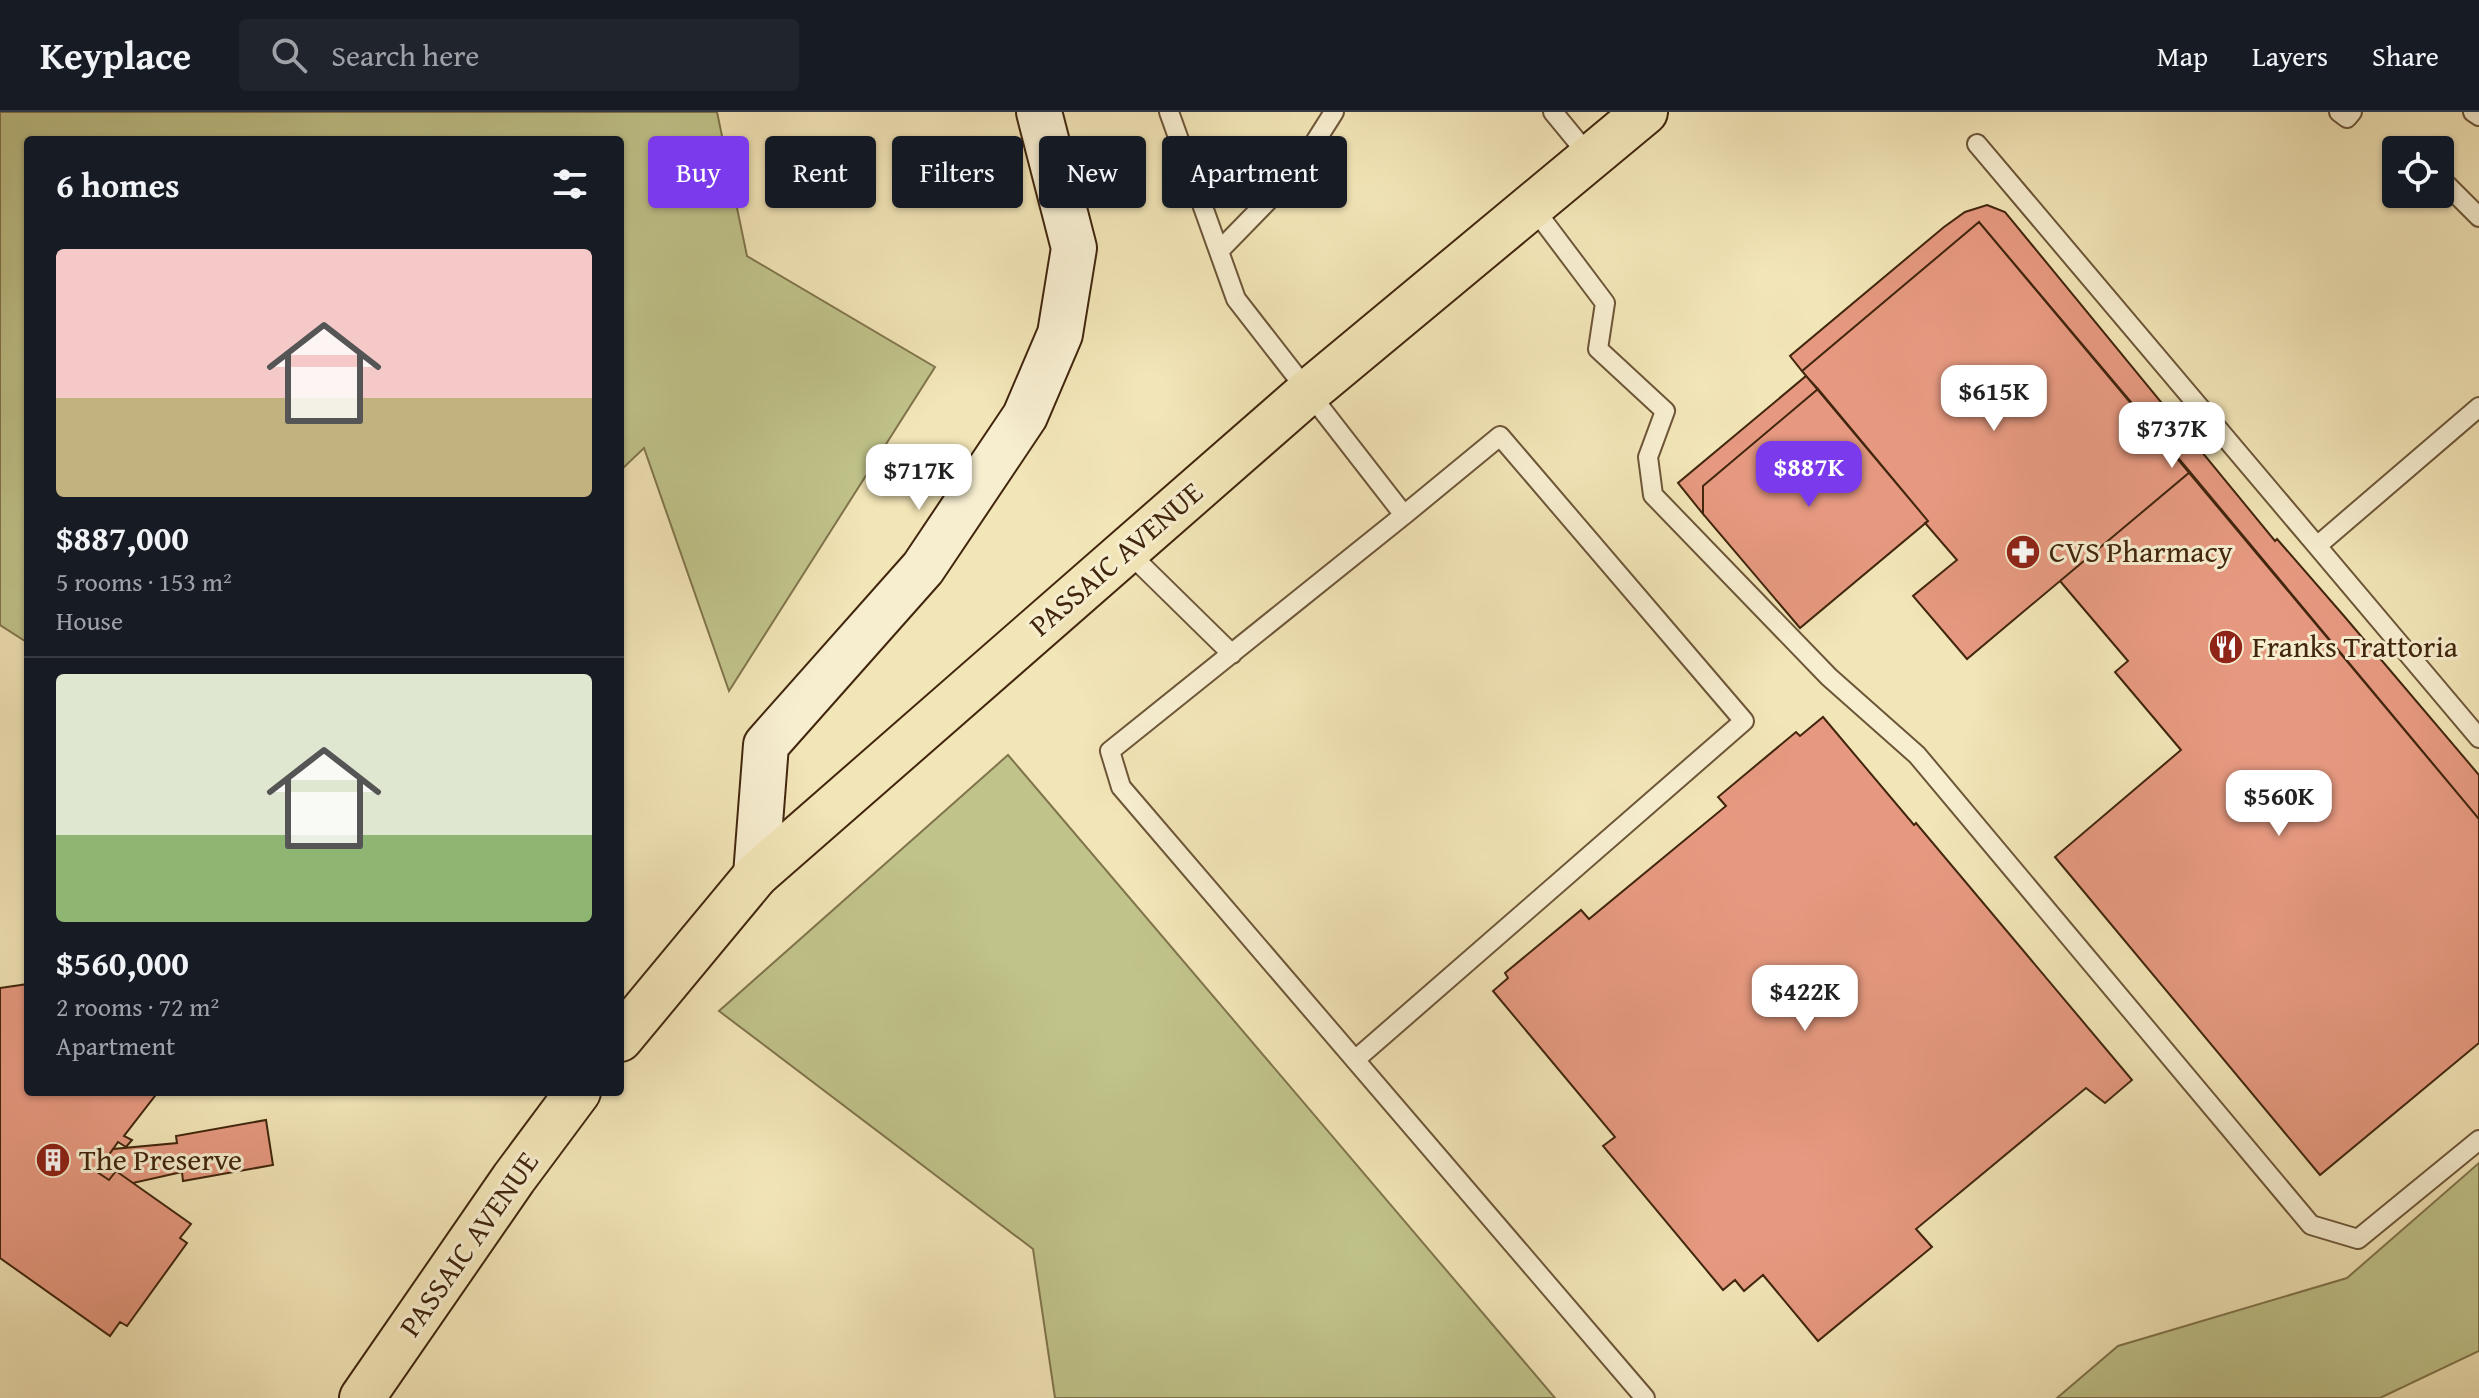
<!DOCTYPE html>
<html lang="en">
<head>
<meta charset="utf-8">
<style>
  :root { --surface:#171b24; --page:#20242c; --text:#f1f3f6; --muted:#9ea1a6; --line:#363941; --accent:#7c3aed }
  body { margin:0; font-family:"Gentium Book Plus",serif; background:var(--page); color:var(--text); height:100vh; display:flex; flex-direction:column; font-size:30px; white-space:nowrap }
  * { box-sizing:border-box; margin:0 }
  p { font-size:26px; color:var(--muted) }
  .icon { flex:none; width:44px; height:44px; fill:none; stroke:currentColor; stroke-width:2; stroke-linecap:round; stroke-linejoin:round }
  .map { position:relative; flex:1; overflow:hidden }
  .details { position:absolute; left:24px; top:24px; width:600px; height:960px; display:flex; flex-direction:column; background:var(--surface); border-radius:8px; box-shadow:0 2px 6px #0004 }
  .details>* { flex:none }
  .hud { position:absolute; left:648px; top:24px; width:760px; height:72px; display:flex; gap:16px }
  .fabs { position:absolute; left:2382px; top:24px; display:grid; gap:16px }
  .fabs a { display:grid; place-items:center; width:72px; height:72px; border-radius:8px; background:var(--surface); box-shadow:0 2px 6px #0004; font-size:40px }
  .price { position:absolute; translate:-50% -68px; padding:0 18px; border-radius:16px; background:#fff; color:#222; font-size:26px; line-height:52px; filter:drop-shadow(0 2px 4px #0008) }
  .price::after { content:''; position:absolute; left:50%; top:48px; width:24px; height:18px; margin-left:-12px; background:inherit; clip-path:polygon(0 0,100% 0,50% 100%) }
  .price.active { background:var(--accent); color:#fff }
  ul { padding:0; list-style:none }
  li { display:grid; align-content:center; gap:16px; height:424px; padding:0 32px }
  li+li { border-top:2px solid var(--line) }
  li span { display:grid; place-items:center; height:248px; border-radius:8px; color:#555 }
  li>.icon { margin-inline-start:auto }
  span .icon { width:144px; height:144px; fill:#fffc; stroke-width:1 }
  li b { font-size:34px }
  h2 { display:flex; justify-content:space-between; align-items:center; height:96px; padding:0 32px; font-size:34px }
  .tag { padding:0 28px; border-radius:8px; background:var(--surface); box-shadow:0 2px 6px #0004; font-size:28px; line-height:72px }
  .tag.active { background:var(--accent); color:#fff }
  header { display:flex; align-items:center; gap:48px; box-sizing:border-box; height:112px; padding:0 40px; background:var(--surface); border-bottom:2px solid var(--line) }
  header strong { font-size:38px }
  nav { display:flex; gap:44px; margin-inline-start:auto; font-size:28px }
  .search { width:560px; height:72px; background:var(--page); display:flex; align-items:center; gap:20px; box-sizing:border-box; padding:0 28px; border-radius:8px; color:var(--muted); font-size:30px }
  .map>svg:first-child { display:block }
  .green { fill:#c0c38a; stroke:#80744c; stroke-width:2 }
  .building { fill:#e69980; stroke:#41260d; stroke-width:2 }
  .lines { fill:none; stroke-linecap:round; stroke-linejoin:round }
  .lane-casing { stroke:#6d5638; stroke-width:22 }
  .secondary-casing { stroke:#41260d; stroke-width:48 }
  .primary-casing { stroke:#41260d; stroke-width:48 }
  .lane { stroke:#f7eed0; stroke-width:18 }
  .secondary { stroke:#f7eed0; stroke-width:44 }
  .primary { stroke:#f2e5b7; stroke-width:44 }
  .labels { text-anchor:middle; stroke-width:6; stroke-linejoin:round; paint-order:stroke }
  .poi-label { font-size:30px; fill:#41260d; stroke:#f7eed0; text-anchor:start }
  .street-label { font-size:30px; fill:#41260d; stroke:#f7eed0 }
</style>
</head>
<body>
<header>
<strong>Keyplace</strong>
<div class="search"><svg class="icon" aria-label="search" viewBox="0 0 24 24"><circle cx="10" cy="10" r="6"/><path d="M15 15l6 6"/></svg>Search here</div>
<nav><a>Map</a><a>Layers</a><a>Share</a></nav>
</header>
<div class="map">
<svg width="2479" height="1286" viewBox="0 0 2479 1286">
  <rect width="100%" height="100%" fill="#f2e5b7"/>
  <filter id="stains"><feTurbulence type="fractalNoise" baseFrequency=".0025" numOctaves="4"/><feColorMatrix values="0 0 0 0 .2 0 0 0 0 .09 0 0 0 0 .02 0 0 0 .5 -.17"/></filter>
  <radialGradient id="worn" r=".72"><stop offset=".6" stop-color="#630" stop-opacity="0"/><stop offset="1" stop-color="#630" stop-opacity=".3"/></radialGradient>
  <!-- green -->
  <path class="green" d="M0 0H717L747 144 935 255 729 579 644 336 620 359V28H28V531L0 513Z
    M1008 643 1555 1286H1055L1033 1137 719 899Z
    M2479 1051V1239L2380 1286H2057L2118 1234 2347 1166Z"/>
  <!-- building -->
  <path class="building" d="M1987 93 2005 100 2275 429 2277 427 2344 504 2479 663V707L1979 110 1802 259 1790 244 1944 115 1965 100Z
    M1979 110 2190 360 1967 547 1913 484 1957 448 1925 411 1928 409 1802 259Z
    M1806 264 1818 277 1703 374V402L1678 371Z
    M1818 277 1928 409 1800 516 1703 402V374Z
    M2190 360 2479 707V931L2320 1063 2055 745 2181 638 2115 560 2128 549 2060 469Z
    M1823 605 1914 713 1916 711 2132 968 2105 991 2086 976 1916 1117 1932 1135 1818 1229 1763 1163 1744 1179 1735 1168 1723 1178 1603 1034 1615 1025 1493 879 1508 866 1505 861 1581 798 1589 807 1726 694 1718 685 1796 620 1800 624Z
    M28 872V980H158L124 1024 132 1028 126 1035 118 1030 97 1060 109 1068 116 1059 191 1112 180 1126 187 1131 127 1214 120 1210 110 1224 0 1146V876Z
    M266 1008 273 1053 183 1069 182 1060 133 1071 116 1059 109 1068 97 1060 113 1037 177 1031 176 1024Z"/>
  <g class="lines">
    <!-- lane casing -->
    <g class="lane-casing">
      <path id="lane" d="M1169 0 1236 187 1404 403 1110 639 1121 675 1645 1286
        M1553 0 1590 45
        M2339 0 2347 6 2352 0
        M2473 0 2479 4
        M1977 32 2317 434 2479 295
        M2445 71 2479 105
        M1532 94 1605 191 1598 237 1665 299 1648 345 1653 383 1829 565 1917 643 2311 1113 2358 1127 2479 1028
        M1219 139 1296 60 1334 0
        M2317 434 2479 626
        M1126 438 1232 542
        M1355 948 1744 609 1500 324 1404 403"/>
    </g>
    <!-- secondary casing -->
    <g class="secondary-casing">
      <path id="secondary" d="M756 763 766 633 923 456 1025 304 1060 222 1074 136 1039 0"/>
    </g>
    <!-- primary casing -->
    <g class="primary-casing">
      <path id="primary" d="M620 927 756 763 1307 281 1645 0
        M362 1286 514 1066 578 980"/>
    </g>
    <!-- lane -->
    <use href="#lane" class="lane"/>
    <!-- secondary -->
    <use href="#secondary" class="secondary"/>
    <!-- primary -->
    <use href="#primary" class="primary"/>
  </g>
  <!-- icons -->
  <defs>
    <g id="pharmacy-disc" transform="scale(1.8)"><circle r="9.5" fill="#8f2418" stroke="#f7eed0"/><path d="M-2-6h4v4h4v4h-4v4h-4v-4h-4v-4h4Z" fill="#fff"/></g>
    <g id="restaurant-disc" transform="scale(1.8)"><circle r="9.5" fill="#8f2418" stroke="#f7eed0"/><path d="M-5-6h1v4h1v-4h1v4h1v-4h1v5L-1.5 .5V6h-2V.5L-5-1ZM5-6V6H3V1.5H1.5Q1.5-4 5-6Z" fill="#fff"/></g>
    <g id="building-disc" transform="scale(1.8)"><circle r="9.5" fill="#8f2418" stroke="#f7eed0"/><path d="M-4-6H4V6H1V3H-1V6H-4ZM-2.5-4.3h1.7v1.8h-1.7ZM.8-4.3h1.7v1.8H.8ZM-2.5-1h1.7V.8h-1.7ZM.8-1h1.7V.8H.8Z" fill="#fff"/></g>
  </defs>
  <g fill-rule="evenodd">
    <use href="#pharmacy-disc" x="2023" y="440"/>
    <use href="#restaurant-disc" x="2226" y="535"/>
    <use href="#building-disc" x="53" y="1048"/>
  </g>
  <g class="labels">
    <!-- poi labels -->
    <g class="poi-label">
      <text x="2049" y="450">CVS Pharmacy</text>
      <text x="2252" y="545">Franks Trattoria</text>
      <text x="79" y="1058">The Preserve</text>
    </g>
    <!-- street labels -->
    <g class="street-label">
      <text transform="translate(1116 447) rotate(-41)" y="10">PASSAIC AVENUE</text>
      <text transform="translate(469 1132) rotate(-55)" y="10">PASSAIC AVENUE</text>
    </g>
  </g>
  <rect width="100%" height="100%" filter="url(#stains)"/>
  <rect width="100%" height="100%" fill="url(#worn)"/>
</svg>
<div class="fabs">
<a><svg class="icon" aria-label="locate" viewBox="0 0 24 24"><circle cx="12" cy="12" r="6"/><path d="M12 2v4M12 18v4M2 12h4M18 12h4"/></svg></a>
</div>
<b class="price" style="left:1994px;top:321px">$615K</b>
<b class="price" style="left:2172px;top:358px">$737K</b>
<b class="price active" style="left:1809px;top:397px">$887K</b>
<b class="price" style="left:919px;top:400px">$717K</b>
<b class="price" style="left:2279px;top:726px">$560K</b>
<b class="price" style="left:1805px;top:921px">$422K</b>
<div class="hud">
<a class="tag active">Buy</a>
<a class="tag">Rent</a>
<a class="tag">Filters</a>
<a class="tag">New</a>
<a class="tag">Apartment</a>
</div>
<section class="details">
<h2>6 homes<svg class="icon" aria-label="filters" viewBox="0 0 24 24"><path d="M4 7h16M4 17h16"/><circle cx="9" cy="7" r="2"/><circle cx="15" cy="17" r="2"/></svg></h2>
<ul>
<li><span style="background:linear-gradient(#f6c9c9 60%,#c2b280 0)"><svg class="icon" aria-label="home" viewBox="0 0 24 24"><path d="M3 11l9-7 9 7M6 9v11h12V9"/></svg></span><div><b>$887,000</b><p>5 rooms · 153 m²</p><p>House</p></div></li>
<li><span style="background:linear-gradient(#dfe7d0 65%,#8fb573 0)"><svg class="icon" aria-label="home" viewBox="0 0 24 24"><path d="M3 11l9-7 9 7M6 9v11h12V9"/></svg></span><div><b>$560,000</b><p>2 rooms · 72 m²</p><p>Apartment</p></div></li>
</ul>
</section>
</div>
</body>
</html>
